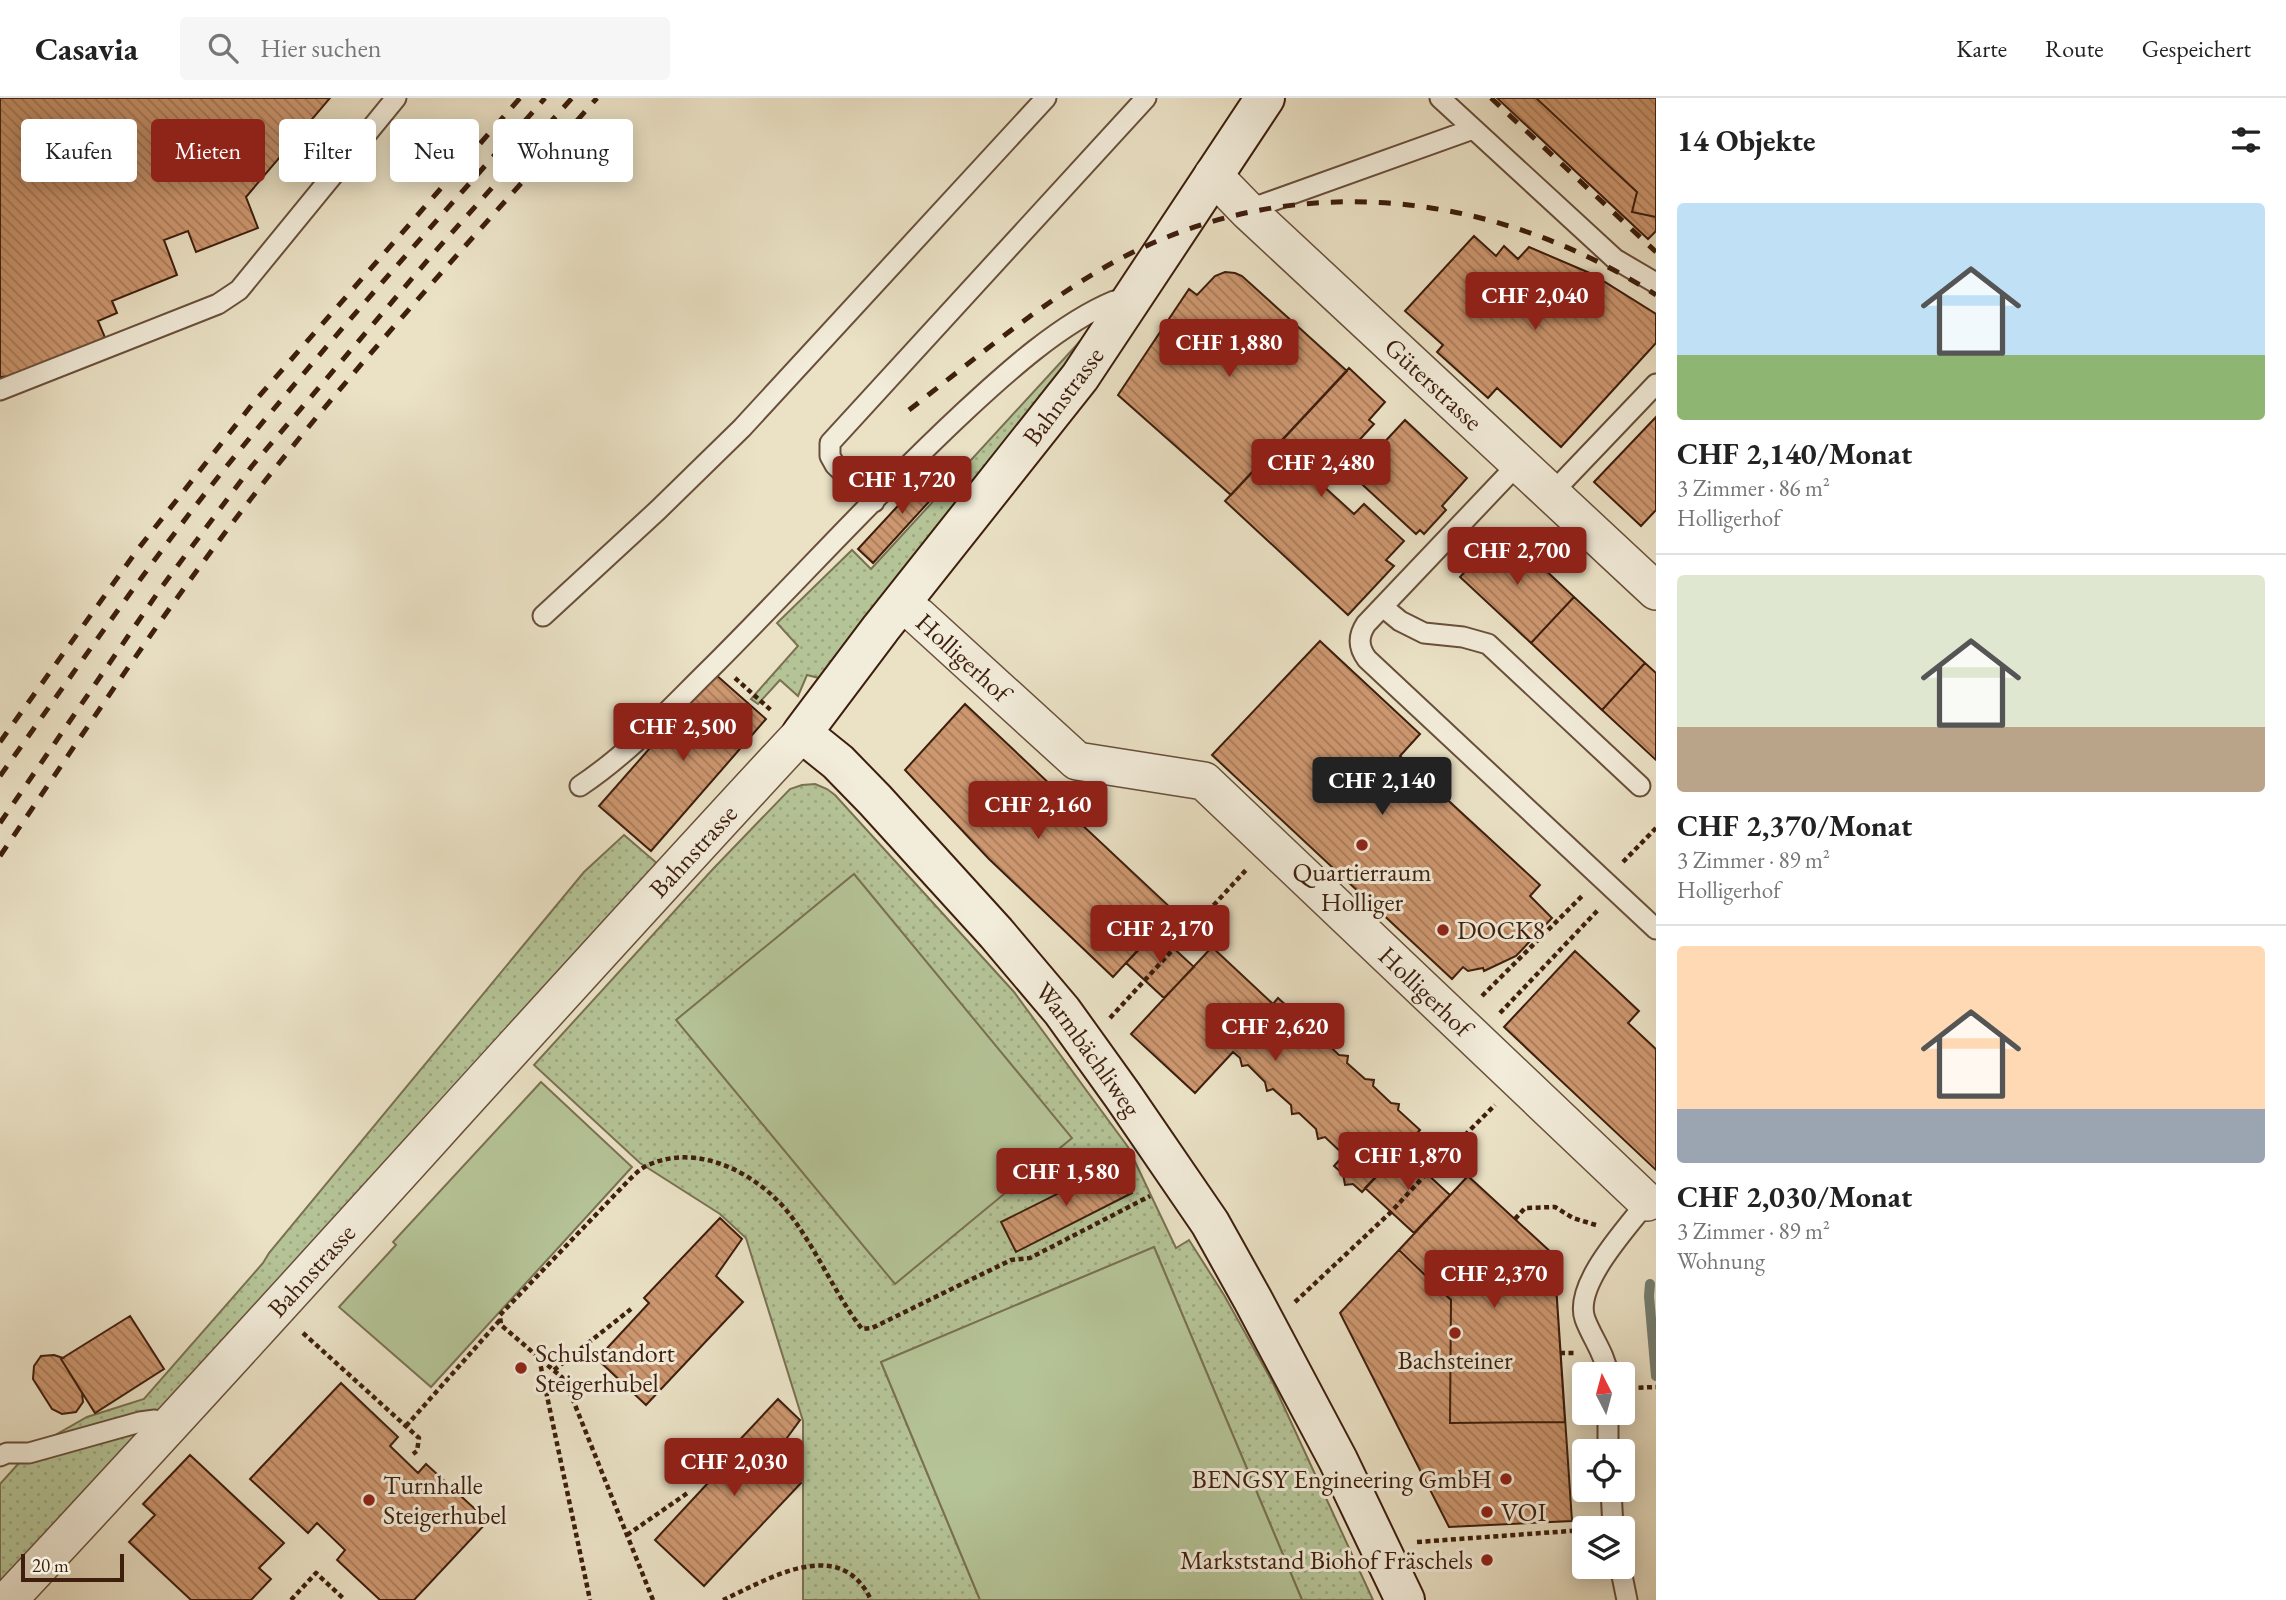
<!DOCTYPE html>
<html lang="de">
<head>
<meta charset="utf-8">
<style>
  :root { --surface:#fff; --page:#f6f6f6; --text:#222; --muted:#767676; --line:#e0e0e0; --accent:#8f2418 }
  body { margin:0; font-family:"EB Garamond",serif; background:var(--page); color:var(--text); height:100vh; display:flex; flex-direction:column; font-size:26px; white-space:nowrap }
  * { box-sizing:border-box; margin:0 }
  p { font-size:23px; color:var(--muted) }
  .icon { flex:none; width:38px; height:38px; fill:none; stroke:currentColor; stroke-width:2; stroke-linecap:round; stroke-linejoin:round }
  .map { position:relative; flex:1; overflow:hidden }
  .side { display:flex; flex-direction:column; background:var(--surface); width:630px }
  .side>* { flex:none }
  .banner { position:absolute; left:21px; top:21px; width:665px; height:63px; display:flex; gap:14px }
  .needle { width:46px; rotate:354deg }
  .fabs { position:absolute; left:1572px; top:1264px; display:grid; gap:14px }
  .fabs a { display:grid; place-items:center; width:63px; height:63px; border-radius:7px; background:var(--surface); box-shadow:0 4px 18px #0003; font-size:35px }
  .scale { position:absolute; left:21px; bottom:18px; width:103px; box-sizing:border-box; padding-left:7px; border:4px solid #3e1e0d; border-top:0; font-size:19px; line-height:24px; white-space:nowrap; color:#3e1e0d; -webkit-text-stroke:5px #f2ecda; paint-order:stroke }
  .price { position:absolute; translate:-50% -60px; padding:0 16px; border-radius:7px; background:var(--accent); color:#fff; font-size:23px; line-height:46px; filter:drop-shadow(0 2px 4px #0008) }
  .price::after { content:''; position:absolute; left:50%; top:42px; width:21px; height:16px; margin-left:-10px; background:inherit; clip-path:polygon(0 0,100% 0,50% 100%) }
  .price.selected { background:#222; color:#fff }
  ul { padding:0; list-style:none }
  li { display:grid; align-content:center; gap:14px; height:371px; padding:0 21px }
  li+li { border-top:2px solid var(--line) }
  li span { display:grid; place-items:center; height:217px; border-radius:7px; color:#555 }
  li>.icon { margin-inline-start:auto }
  span .icon { width:126px; height:126px; fill:#fffc; stroke-width:1 }
  li b { font-size:30px }
  h2 { display:flex; justify-content:space-between; align-items:center; height:84px; padding:0 21px; font-size:30px }
  .tag { padding:0 24px; border-radius:7px; background:var(--surface); box-shadow:0 4px 18px #0003; font-size:24px; line-height:63px }
  .tag.selected { background:var(--accent); color:#fff }
  header { display:flex; align-items:center; gap:42px; box-sizing:border-box; height:98px; padding:0 35px; background:var(--surface); border-bottom:2px solid var(--line) }
  header strong { font-size:33px }
  nav { display:flex; gap:38px; margin-inline-start:auto; font-size:24px }
  .search { width:490px; height:63px; background:var(--page); display:flex; align-items:center; gap:18px; box-sizing:border-box; padding:0 24px; border-radius:7px; color:var(--muted); font-size:26px }
  main { display:flex; flex:1; min-height:0 }
  .map>svg:first-child { display:block }
  .grass { fill:url(#grass-dots); stroke:#7a7152; stroke-width:2 }
  .garden { fill:#b5c497; stroke:#7a7152; stroke-width:2 }
  .lines { fill:none; stroke-linecap:round; stroke-linejoin:round }
  .stream { stroke:#747e71; stroke-width:10 }
  .building { fill:url(#building-back-hatch); stroke:#3e1e0d; stroke-width:2 }
  .lane-casing { stroke:#694f3b; stroke-width:23 }
  .street-casing { stroke:#694f3b; stroke-width:40 }
  .secondary-casing { stroke:#3e1e0d; stroke-width:42 }
  .path { stroke:#3e1e0d; stroke-width:4.5; stroke-dasharray:5 3.5; stroke-linecap:butt }
  .lane { stroke:#f2ecda; stroke-width:19 }
  .street { stroke:#f2ecda; stroke-width:37 }
  .secondary { stroke:#f2ecda; stroke-width:38 }
  .rail { stroke:#3e1e0d; stroke-width:5; stroke-dasharray:12 12; stroke-linecap:butt }
  .poi-dot { fill:#8f2418; stroke:#f2ecda; stroke-width:2.5 }
  .labels { text-anchor:middle; stroke-width:6; stroke-linejoin:round; paint-order:stroke }
  .street-label { font-size:26px; fill:#3e1e0d; stroke:#f2ecda }
  .poi-label { font-size:26px; fill:#3e1e0d; stroke:#f2ecda; text-anchor:start }
</style>
</head>
<body>
<header>
<strong>Casavia</strong>
<div class="search"><svg class="icon" aria-label="search" viewBox="0 0 24 24"><circle cx="10" cy="10" r="6"/><path d="M15 15l6 6"/></svg>Hier suchen</div>
<nav><a>Karte</a><a>Route</a><a>Gespeichert</a></nav>
</header>
<main>
<div class="map">
<svg width="1656" height="1502" viewBox="0 0 1656 1502">
  <defs>
    <pattern id="grass-dots" width="8" height="8" patternUnits="userSpaceOnUse" patternTransform="scale(1.75)"><rect width="8" height="8" fill="#b5c497"/><path d="M2 2h.1M6 6h.1" fill="none" stroke="#9da881" stroke-width="1.8" stroke-linecap="round"/></pattern>
    <pattern id="building-back-hatch" width="6" height="6" patternUnits="userSpaceOnUse" patternTransform="scale(1.75)"><rect width="6" height="6" fill="#cd9770"/><path d="M-1 5l2 2M0 0l6 6M5-1l2 2" fill="none" stroke="#a87b5a"/></pattern>
  </defs>
  <rect width="100%" height="100%" fill="#ebe2c6"/>
  <filter id="stains"><feTurbulence type="fractalNoise" baseFrequency=".00286" numOctaves="4"/><feColorMatrix values="0 0 0 0 .2 0 0 0 0 .09 0 0 0 0 .02 0 0 0 .5 -.17"/></filter>
  <radialGradient id="worn" r=".72"><stop offset=".6" stop-color="#630" stop-opacity="0"/><stop offset="1" stop-color="#630" stop-opacity=".3"/></radialGradient>
  <!-- grass -->
  <path class="grass" d="M1094 228 1097 231 823 581 807 577 798 598 780 582 758 606 751 601 798 548 777 525 852 452 871 471Z
    M815 686 827 691 835 697 1014 894 1128 1049 1176 1150 1189 1142 1224 1197 1273 1285 1373 1502H1302L1154 1149 881 1264 980 1502H803V1323L746 1140 720 1116 640 1065 534 967 712 772 790 691 802 687Z
    M624 737 659 767 0 1498V1386L19 1365 43 1344 87 1319 144 1301 263 1165 269 1155 584 774Z"/>
  <!-- garden -->
  <path class="garden" d="M854 776 1072 1040 895 1186 676 922Z
    M541 984 632 1069 431 1289 339 1209 396 1147 393 1144Z
    M1154 1149 1302 1502H980L881 1264Z"/>
  <g class="lines">
    <!-- stream -->
    <path class="stream" d="M1650 1186 1649 1198 1656 1278"/>
  </g>
  <!-- building -->
  <path class="building" d="M0 0H330L246 99 258 130 196 154 188 133 164 142 177 177 112 203 117 215 98 223 106 242 16 278 0 279Z
    M1497 0H1536L1637 94 1632 114 1656 119V133L1648 141Z
    M1536 0H1656V119L1632 114 1637 94Z
    M1474 138 1496 158 1504 148 1518 161 1529 149 1592 176 1656 216V245L1561 349 1497 290 1488 300 1437 254 1443 247 1405 213Z
    M1225 174 1235 175 1242 178 1347 273 1231 397 1118 297 1189 191 1197 197 1215 178Z
    M1349 270 1385 304 1369 322 1374 326 1320 385 1354 416 1364 406 1404 443 1386 462 1394 468 1348 517 1225 403Z
    M1656 319V412L1641 428 1594 384Z
    M1405 322 1467 380 1442 408 1446 412 1424 436 1420 432 1416 436 1353 378Z
    M932 371 946 385 873 465 858 451Z
    M1503 432 1574 499 1531 545 1460 479Z
    M1574 499 1645 565 1602 612 1531 545Z
    M1320 543 1420 636 1400 658 1540 787 1530 798 1552 820 1516 858 1484 873 1483 870 1468 873 1463 869 1452 881 1212 657Z
    M1645 565 1656 575V662L1602 612Z
    M715 576 766 621 651 753 599 708Z
    M965 606 1053 689 1048 695 1174 813 1113 879 989 761 905 672Z
    M1156 834 1194 869 1164 900 1126 865Z
    M1212 849 1273 906 1278 900 1288 909 1297 910V917L1314 933 1323 934 1322 941 1339 957 1348 958 1347 965 1365 981 1374 982 1373 988 1391 1005 1399 1006 1398 1012 1420 1032 1362 1094 1353 1086 1345 1087 1343 1076 1334 1068 1344 1057 1325 1039 1318 1041 1316 1031 1299 1015 1292 1016 1291 1007 1273 991 1267 993 1265 984 1248 967 1242 968 1240 960 1233 954 1195 995 1131 936Z
    M1575 853 1639 913 1628 925 1656 951V1072L1504 929Z
    M1401 1052 1450 1097 1414 1135 1365 1090Z
    M1117 1066 1132 1095 1016 1154 1001 1124Z
    M1468 1078 1554 1157 1572 1423 1449 1429 1340 1215Z
    M1468 1078 1554 1157 1565 1324 1450 1325 1451 1202 1399 1152Z
    M720 1120 742 1141 716 1178 743 1204 646 1307 597 1261 649 1205 644 1200Z
    M130 1218 164 1271 95 1315 61 1261Z
    M54 1257 63 1260 61 1261 82 1295 83 1304 76 1314 62 1316 52 1311 33 1281 34 1268 41 1258Z
    M341 1285 398 1339 390 1348 418 1375 426 1366 488 1423 414 1502H380L337 1462 345 1452 317 1425 308 1435 250 1381Z
    M778 1301 800 1322 773 1359 801 1385 704 1488 655 1442 707 1386 702 1382Z
    M190 1357 284 1445 259 1470 271 1481 251 1502H191L129 1444 155 1417 143 1406Z"/>
  <g class="lines">
    <!-- lane casing -->
    <g class="lane-casing">
      <path id="lane" d="M1440 0 1615 161 1656 185
        M1247 112 1473 31
        M0 292 218 206 239 192 396 0
        M1519 365 1366 526C1358 538 1358 549 1367 561L1656 831
        M1552 395 1656 286
        M874 404 835 367 830 358V345L1146 0
        M1383 509 1400 523 1424 535 1463 539 1488 546 1640 688
        M543 518 658 412 742 330 1046 0
        M580 688C631 654 671 609 714 567 798 483 878 394 965 313 1007 274 1061 225 1114 203L1127 209
        M1608 1276C1605 1256 1592 1240 1585 1221 1573 1187 1627 1130 1647 1104
        M1608 1353V1314
        M0 1358 7 1355H29L140 1324 155 1322 168 1331
        M1611 1391 1613 1430
        M1620 1468 1627 1502"/>
    </g>
    <!-- street casing -->
    <g class="street-casing">
      <g id="street">
        <path id="s1" d="M1213 77 1249 114 1656 493"/>
        <path id="s2" d="M901 506 918 518 1077 663 1204 683 1647 1104"/>
        <path id="s3" d="M8 1502C276 1216 535 922 802 635"/>
      </g>
    </g>
    <!-- secondary casing -->
    <g class="secondary-casing">
      <g id="secondary">
        <path id="s4" d="M1265 0 1080 279 881 530 802 635 838 664 875 702 996 835 1062 913 1123 998 1210 1125 1253 1202 1338 1362 1405 1502"/>
      </g>
    </g>
    <!-- path -->
    <path class="path" d="M735 580 773 614
      M1623 764 1656 730
      M1482 898 1582 798
      M1500 915 1598 812
      M1110 920 1246 772
      M1515 1121 1525 1110 1555 1109 1573 1120 1596 1127
      M1295 1204 1391 1114 1426 1076 1495 1007
      M303 1235 419 1340 417 1353 413 1356
      M1560 1255H1574
      M539 1260 590 1502
      M554 1272 631 1211
      M1630 1290 1656 1289
      M406 1328 500 1222
      M627 1437 689 1394
      M1417 1444 1584 1432
      M291 1502 316 1475 345 1502
      M653 1502 565 1282 501 1227 500 1217 629 1082C634 1077 640 1071 646 1068 698 1043 759 1076 791 1118 818 1154 835 1196 862 1231L872 1230 1011 1162 1030 1160 1150 1098
      M723 1502C769 1481 840 1436 871 1502"/>
    <!-- lane -->
    <use href="#lane" class="lane"/>
    <!-- street -->
    <use href="#street" class="street"/>
    <!-- secondary -->
    <use href="#secondary" class="secondary"/>
    <!-- rail -->
    <path class="rail" d="M1491 0 1656 154
      M909 312C975 261 1040 205 1114 164 1289 69 1492 91 1656 197
      M0 644 138 451 254 304 520 0
      M0 678C78 569 154 457 239 353 338 232 442 117 545 0
      M0 725 161 490 252 368 432 157 572 0
      M0 758C87 630 172 500 268 379 372 248 487 125 597 0"/>
  </g>
  <!-- markers -->
  <g class="poi-dot">
    <circle cx="1362" cy="747" r="7"/>
    <circle cx="1443" cy="832" r="7"/>
    <circle cx="1455" cy="1235" r="7"/>
    <circle cx="521" cy="1270" r="7"/>
    <circle cx="1506" cy="1381" r="7"/>
    <circle cx="369" cy="1402" r="7"/>
    <circle cx="1487" cy="1414" r="7"/>
    <circle cx="1487" cy="1462" r="7"/>
  </g>
  <g class="labels">
    <!-- street labels -->
    <g class="street-label">
      <text dy="9" stroke="none"><textPath href="#s1" startOffset="304">Güterstrasse</textPath></text>
      <text transform="translate(1063 298) rotate(-53)" y="9">Bahnstrasse</text>
      <text dy="9" stroke="none"><textPath href="#s2" startOffset="82">Holligerhof</textPath></text>
      <text dy="9" stroke="none"><textPath href="#s3" startOffset="1015">Bahnstrasse</textPath></text>
      <text dy="9" stroke="none"><textPath href="#s2" startOffset="670">Holligerhof</textPath></text>
      <text dy="9" stroke="none"><textPath href="#s4" startOffset="1214">Warmbächliweg</textPath></text>
      <text dy="9" stroke="none"><textPath href="#s3" startOffset="448">Bahnstrasse</textPath></text>
    </g>
    <!-- poi labels -->
    <g class="poi-label">
      <text x="1362" y="783" text-anchor="middle">Quartierraum<tspan x="1362" dy="30">Holliger</tspan></text>
      <text x="1457" y="841">DOCK8</text>
      <text x="535" y="1264">Schulstandort<tspan x="535" dy="30">Steigerhubel</tspan></text>
      <text x="1455" y="1271" text-anchor="middle">Bachsteiner</text>
      <text x="1492" y="1390" text-anchor="end">BENGSY Engineering GmbH</text>
      <text x="383" y="1396">Turnhalle<tspan x="383" dy="30">Steigerhubel</tspan></text>
      <text x="1501" y="1423">VOI</text>
      <text x="1473" y="1471" text-anchor="end">Markststand Biohof Fräschels</text>
    </g>
  </g>
  <rect width="100%" height="100%" filter="url(#stains)"/>
  <rect width="100%" height="100%" fill="url(#worn)"/>
</svg>
<div class="fabs">
<a><svg class="needle" viewBox="-14 -14 28 28"><path d="M0-13l5 13h-10z" fill="#e53935"/><path d="M0 13l5-13h-10z" fill="#767676"/></svg></a>
<a><svg class="icon" aria-label="locate" viewBox="0 0 24 24"><circle cx="12" cy="12" r="6"/><path d="M12 2v4M12 18v4M2 12h4M18 12h4"/></svg></a>
<a><svg class="icon" aria-label="layers" viewBox="0 0 24 24"><path d="M12 4l9 5-9 5-9-5zM3 14l9 5 9-5"/></svg></a>
</div>
<div class="scale">20 m</div>
<b class="price" style="left:1535px;top:234px">CHF 2,040</b>
<b class="price" style="left:1229px;top:281px">CHF 1,880</b>
<b class="price" style="left:1321px;top:401px">CHF 2,480</b>
<b class="price" style="left:902px;top:418px">CHF 1,720</b>
<b class="price" style="left:1517px;top:489px">CHF 2,700</b>
<b class="price" style="left:683px;top:665px">CHF 2,500</b>
<b class="price selected" style="left:1382px;top:719px">CHF 2,140</b>
<b class="price" style="left:1038px;top:743px">CHF 2,160</b>
<b class="price" style="left:1160px;top:867px">CHF 2,170</b>
<b class="price" style="left:1275px;top:965px">CHF 2,620</b>
<b class="price" style="left:1408px;top:1094px">CHF 1,870</b>
<b class="price" style="left:1066px;top:1110px">CHF 1,580</b>
<b class="price" style="left:1494px;top:1212px">CHF 2,370</b>
<b class="price" style="left:734px;top:1400px">CHF 2,030</b>
<div class="banner">
<a class="tag">Kaufen</a>
<a class="tag selected">Mieten</a>
<a class="tag">Filter</a>
<a class="tag">Neu</a>
<a class="tag">Wohnung</a>
</div>
</div>
<section class="side">
<h2>14 Objekte<svg class="icon" aria-label="filters" viewBox="0 0 24 24"><path d="M4 7h16M4 17h16"/><circle cx="9" cy="7" r="2"/><circle cx="15" cy="17" r="2"/></svg></h2>
<ul>
<li><span style="background:linear-gradient(#bfe0f5 70%,#8fb573 0)"><svg class="icon" aria-label="home" viewBox="0 0 24 24"><path d="M3 11l9-7 9 7M6 9v11h12V9"/></svg></span><div><b>CHF 2,140/Monat</b><p>3 Zimmer · 86 m²</p><p>Holligerhof</p></div></li>
<li><span style="background:linear-gradient(#dfe7d0 70%,#b9a48a 0)"><svg class="icon" aria-label="home" viewBox="0 0 24 24"><path d="M3 11l9-7 9 7M6 9v11h12V9"/></svg></span><div><b>CHF 2,370/Monat</b><p>3 Zimmer · 89 m²</p><p>Holligerhof</p></div></li>
<li><span style="background:linear-gradient(#ffd9b3 75%,#9aa5b1 0)"><svg class="icon" aria-label="home" viewBox="0 0 24 24"><path d="M3 11l9-7 9 7M6 9v11h12V9"/></svg></span><div><b>CHF 2,030/Monat</b><p>3 Zimmer · 89 m²</p><p>Wohnung</p></div></li>
</ul>
</section>
</main>
</body>
</html>
